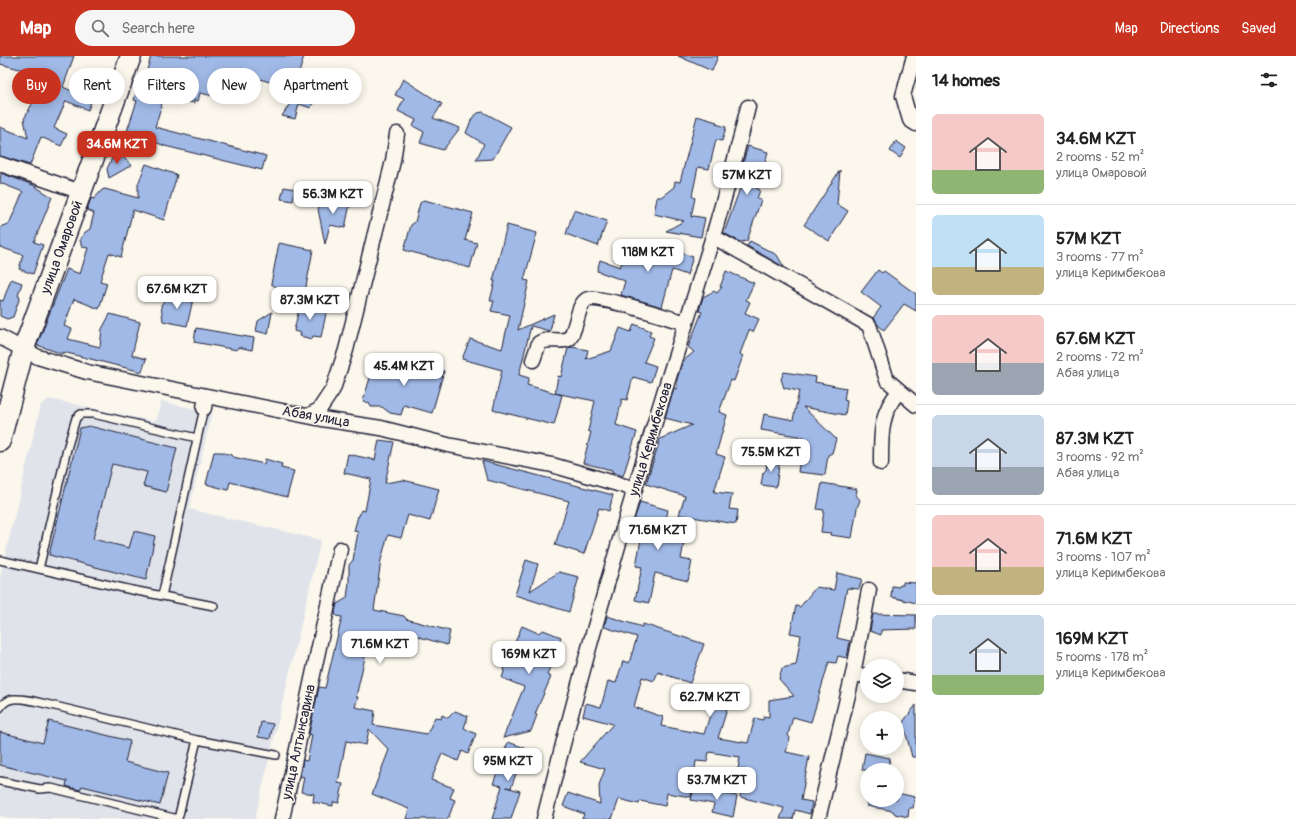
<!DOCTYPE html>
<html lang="en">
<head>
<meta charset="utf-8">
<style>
  :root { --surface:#fff; --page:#f6f6f6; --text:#222; --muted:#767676; --line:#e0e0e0; --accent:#c8321e }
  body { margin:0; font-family:Pangolin,sans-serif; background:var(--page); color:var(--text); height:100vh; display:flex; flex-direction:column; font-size:15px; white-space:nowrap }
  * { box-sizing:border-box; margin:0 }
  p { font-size:13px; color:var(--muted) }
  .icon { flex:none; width:22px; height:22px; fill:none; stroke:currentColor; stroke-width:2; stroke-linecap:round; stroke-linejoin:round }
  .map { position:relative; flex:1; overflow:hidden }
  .sheet { display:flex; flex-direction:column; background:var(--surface); width:380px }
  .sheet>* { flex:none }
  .guide { position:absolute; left:12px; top:12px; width:380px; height:36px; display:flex; gap:8px }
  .tools { position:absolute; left:860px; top:603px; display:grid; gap:8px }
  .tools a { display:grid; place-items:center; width:44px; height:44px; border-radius:50%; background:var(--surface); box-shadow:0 2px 10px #0003; font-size:20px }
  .price { position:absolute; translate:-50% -34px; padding:0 9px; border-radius:8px; background:#fff; color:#222; font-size:13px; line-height:26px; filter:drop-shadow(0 1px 2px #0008) }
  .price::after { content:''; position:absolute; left:50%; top:24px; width:12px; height:9px; margin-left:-6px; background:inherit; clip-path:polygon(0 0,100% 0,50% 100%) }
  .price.current { background:var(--accent); color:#fff }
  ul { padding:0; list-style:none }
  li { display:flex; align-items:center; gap:12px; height:100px; padding:0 16px }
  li+li { border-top:1px solid var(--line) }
  li span { display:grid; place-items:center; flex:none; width:112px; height:80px; border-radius:6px; color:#555 }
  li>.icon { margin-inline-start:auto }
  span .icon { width:48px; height:48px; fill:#fffc; stroke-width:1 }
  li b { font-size:17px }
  h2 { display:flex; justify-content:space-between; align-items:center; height:48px; padding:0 16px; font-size:17px }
  .chip { padding:0 14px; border-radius:18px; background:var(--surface); box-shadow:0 2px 10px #0003; font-size:14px; line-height:36px }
  .chip.current { background:var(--accent); color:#fff }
  header { display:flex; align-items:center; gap:24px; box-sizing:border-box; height:56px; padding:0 20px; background:var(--accent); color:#fff }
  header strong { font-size:19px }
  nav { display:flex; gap:22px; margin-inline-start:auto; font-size:14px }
  .search { width:280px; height:36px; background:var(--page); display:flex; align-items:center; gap:10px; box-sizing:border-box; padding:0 14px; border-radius:22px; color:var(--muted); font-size:15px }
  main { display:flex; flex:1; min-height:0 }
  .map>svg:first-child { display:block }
  .built { fill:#e0e4ea }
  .building { fill:#a0b9e6; stroke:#22223b }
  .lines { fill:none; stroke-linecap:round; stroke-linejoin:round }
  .lane-casing { stroke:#22223b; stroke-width:10 }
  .street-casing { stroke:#22223b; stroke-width:17 }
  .secondary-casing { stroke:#22223b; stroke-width:23 }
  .lane { stroke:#fbf7ec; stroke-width:7 }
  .street { stroke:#fbf7ec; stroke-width:14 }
  .secondary { stroke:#fbf7ec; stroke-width:20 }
  .labels { text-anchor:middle; stroke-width:3; stroke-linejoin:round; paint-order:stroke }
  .street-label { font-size:14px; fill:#22223b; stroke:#fbf7ec }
</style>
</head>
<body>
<header>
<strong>Map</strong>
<div class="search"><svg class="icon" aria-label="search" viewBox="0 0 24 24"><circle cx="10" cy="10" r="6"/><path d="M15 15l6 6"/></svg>Search here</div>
<nav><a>Map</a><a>Directions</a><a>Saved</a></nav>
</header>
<main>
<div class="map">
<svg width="916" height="763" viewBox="0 0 916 763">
  <rect width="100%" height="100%" fill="#fbf7ec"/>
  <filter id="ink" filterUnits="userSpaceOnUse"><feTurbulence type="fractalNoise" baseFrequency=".025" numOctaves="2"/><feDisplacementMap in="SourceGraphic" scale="8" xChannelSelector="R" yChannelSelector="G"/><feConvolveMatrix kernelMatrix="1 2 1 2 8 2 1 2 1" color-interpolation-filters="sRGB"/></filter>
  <g filter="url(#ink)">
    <!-- built -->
    <path class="built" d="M50 343 152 365 157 363 161 345 212 357 189 453 321 484 255 763H11L0 760V520L41 348Z"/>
    <!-- building -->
    <path class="building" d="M0 0H74L63 31 92 44 88 54 66 45 54 72 67 78 61 90 41 81 30 109 0 100V71L28 82 24 63 42 29 39 18 0 8Z
      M151 0H304L297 24 318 31 311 52 299 48 295 63 282 60 291 46 283 44 284 40 277 38 280 29 229 14 222 42 200 37 198 45 194 44V47L164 41 155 71 266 100 262 114 165 90 127 75 137 45 134 44 139 27 143 28Z
      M678 0H718L712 15Z
      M403 23 442 48 433 62 460 72 443 94 420 87 424 76 413 70 416 64 398 55 404 43 395 39Z
      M483 56 511 71 493 103 476 104 484 88 466 77 472 62 478 57Z
      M697 60 717 66 716 68 726 71 722 85 716 84 709 113 698 111 692 140 695 142 691 161 694 160 705 162 701 181 666 175 684 165 654 158 657 141H661L674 131 675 125 680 126Z
      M896 85 906 92 900 102 890 95Z
      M748 90 768 96 757 133 760 134 757 143 761 144 747 185 740 186 724 177 743 124 741 113Z
      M119 98 132 109 109 122 107 113 113 100Z
      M146 108 177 119 164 164 133 154 121 201 109 197 100 225 107 227 99 253 74 243 64 270 72 273 68 283 100 291 102 273 110 258 140 266 132 299 146 303 142 316 63 296 62 298 37 289 67 213 80 218 88 192 82 191 80 184 84 177 90 173 94 157 87 154 91 142 94 143 102 134 105 133 138 142V128Z
      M840 114 837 148 848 155 829 185 804 169Z
      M1 117 33 129 52 141 34 186 43 189 33 218 19 213 23 199 0 191V173L2 170 9 168 23 136 0 127Z
      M284 131 295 133 293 145 281 143Z
      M324 143 350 148 345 172 330 169 325 188 318 153Z
      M424 144 473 157 465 184 477 187 470 212 404 194 411 169 415 166 420 147Z
      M574 154 607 165 598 190 566 178Z
      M507 169 537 177 524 224 529 225 518 274 554 258 550 275 531 270 519 319 529 322 527 329 562 339 554 369 493 354 502 314 462 303 470 283 502 293 510 259 491 255 494 245H490L495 225H493Z
      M649 185 693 201 687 219 672 214 662 251 621 239 625 225 597 215 600 204 620 211 626 196 643 203Z
      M750 185 777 199 784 211 747 190Z
      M279 187 313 194 305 236 278 232 271 228Z
      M878 214 882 217 884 215 916 238V255L904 248 884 274 878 269 873 262 881 251 861 236Z
      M726 215 754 227 746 244 750 246 745 257 759 263 753 276 749 274 740 298 743 300 734 325 731 324 719 356 727 359 716 398 725 401 714 436 732 438 729 453 738 454 736 468 679 459 685 440 646 428 660 383 692 369 665 362 674 332 677 333V323L683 305 694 296 688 291 702 256 699 255 703 241 714 235 717 237 722 231H720Z
      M11 223 22 227 18 240 20 241 13 261 7 263 0 260V244L3 245Z
      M169 238 193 243 187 270 163 265 161 249Z
      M300 248 327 253 321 281 313 280 312 283 300 280 301 277 294 275Z
      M272 256 268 278 256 275 258 265Z
      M634 268 651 275 649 280 654 282 644 306 656 310 651 326 633 321 627 344 622 343 616 369 637 376 623 420 612 416V414L583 407 591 376 588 375 595 345 555 337 558 320 561 321 568 292 572 291 588 294 586 303 611 295 620 272 631 276Z
      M196 272 254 282 252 294 238 291 237 294 194 286Z
      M392 301 444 315 432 357 404 349 401 359 390 357 382 351H371L369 347 363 345 370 322Z
      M784 316 816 321 815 326 846 332 844 344 847 345 845 359 803 351 836 383 832 397 828 399 825 419 798 416 803 381 761 374 764 358 793 364 799 335 784 332 781 323Z
      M89 370 177 392 166 436 143 430 147 416 112 408 93 483 129 492 134 475 155 480 146 524 49 499 80 372Z
      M379 384 394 386 385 427 403 424 439 433 430 465 408 459 401 482 388 479 381 504 374 554 404 560 406 563 450 575 447 589 399 575 397 582 388 581 386 588 373 586 372 589 368 588 356 641H358L355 651 375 655 373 669 427 678 435 661 441 663 442 659 448 662 455 655 468 660 464 672 476 678 468 698 462 695 458 705 442 698 431 724 454 732 450 742 455 744 448 763H406L409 753 372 738 389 694 369 673 366 689 346 685 338 727 343 728 339 747 333 746V750L313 746 314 738 301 736 304 721 300 720 303 704 307 705 312 679 309 678 319 631 325 632 342 561 336 560 335 556 337 548 347 542 349 526V509L353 504 358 476 354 475 358 460H359L361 454 365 455 371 423 344 417 348 398 375 404Z
      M214 396H221L231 399 233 401 264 408 265 403 282 408 281 412 294 415 287 441 230 426 228 434 206 428Z
      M768 401 780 403 776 431 761 429 763 417 766 414Z
      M482 405 613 439 609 455 599 452 584 498 555 489 569 445 487 424Z
      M822 427 857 433 856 439 860 444 857 452 852 482 830 479 831 477 821 476 824 454 817 453Z
      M640 446 668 454 664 474 683 478 681 487H684L681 503 692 505 688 525 655 517 649 547 635 544 642 511 636 510 644 467 634 464Z
      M526 504 538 508 530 535 559 516 579 521 569 556 515 539Z
      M837 517 862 523 859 533 847 532 837 582 850 585 847 602 838 600 836 607 829 606 811 666 793 661 788 679 790 682 786 696 809 701 801 744 812 746 810 758 795 754 793 763H780L784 752 740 741 745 714 738 713 740 701 709 696 707 706 696 705 691 741 667 737 665 750 640 745 639 748 619 743 612 763H582L584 758 563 750 568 737 600 748 599 729 605 713 580 706 613 668 583 660 586 647 601 651 608 625 616 627 623 605 629 607 637 581 604 571 607 560 642 571 643 568 704 588 690 627 658 616 654 625 642 621 634 651 663 661 661 670 704 678 712 653 701 638 729 647 718 682 748 687 755 662 763 664 764 660 769 661V644L794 640 779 623 782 612 796 609 801 579 790 577 796 550 800 551 816 531 834 534Z
      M903 526 916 527V547L891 541 892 530 899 531 900 529H903Z
      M873 558 916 559V573L881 574V579L870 575Z
      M522 570 538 577 543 574 561 581 547 619 551 621 535 658 537 659 531 675 503 682 524 631 502 622 504 616 499 594 510 598Z
      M916 649V701H912L903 666Z
      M49 665 130 685 125 706 168 717 160 749 82 730 80 734 66 730 67 725 0 709V676L43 687Z
      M261 666 273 668 270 683 258 681Z
      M508 686 525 692 511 732 506 731 520 735 511 763H492L502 730 493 728Z
      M865 697 890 702 888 714H862Z
      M694 732 737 740 733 761 712 756 714 748 691 744Z
      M897 737 915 741 913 752H909L908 761 895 758 893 755 867 750V744H897Z"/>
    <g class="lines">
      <!-- lane casing -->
      <g class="lane-casing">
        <path id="lane" d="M0 504 132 534 214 550
          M39 513 67 393 76 362 81 358H93L197 382
          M162 540 204 352
          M0 652C8 639 21 643 34 645L197 684 276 699
          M0 725 40 733 51 732 178 763
          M178 763 197 684"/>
      </g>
      <!-- street casing -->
      <g class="street-casing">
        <path id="street" d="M914 0 903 40 910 64 916 68
          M0 108 81 136
          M714 181 869 269 887 324 916 349
          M0 281 38 301 87 316 322 363 381 372 448 389 552 409 635 433
          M533 304 539 287C548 281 559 287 569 283 577 273 577 250 586 244 595 237 671 263 686 267
          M204 352 206 340
          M308 360 319 354 333 333 346 294 393 105 397 78
          M881 407C881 381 880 354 900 335
          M853 618 867 620
          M897 624 916 627
          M282 763 340 493
          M544 763C579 621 620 480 663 340 693 244 725 149 748 51
          M818 763 853 618 869 534"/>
      </g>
      <!-- secondary casing -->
      <g class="secondary-casing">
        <path id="secondary" d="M0 385 24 292 131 0"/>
      </g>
      <!-- lane -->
      <use href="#lane" class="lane"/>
      <!-- street -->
      <use href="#street" class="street"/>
      <!-- secondary -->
      <use href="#secondary" class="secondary"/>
    </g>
  </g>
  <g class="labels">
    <!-- street labels -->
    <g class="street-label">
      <text transform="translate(61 191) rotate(-70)" y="5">улица Омаровой</text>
      <text transform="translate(316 360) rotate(10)" y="5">Абая улица</text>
      <text transform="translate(650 383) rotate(-73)" y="5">улица Керимбекова</text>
      <text transform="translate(298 686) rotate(-78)" y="5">улица Алтынсарина</text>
    </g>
  </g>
</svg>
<div class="tools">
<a><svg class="icon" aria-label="layers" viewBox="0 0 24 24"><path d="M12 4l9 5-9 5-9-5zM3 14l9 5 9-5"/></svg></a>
<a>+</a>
<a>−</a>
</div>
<b class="price current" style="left:117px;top:109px">34.6M KZT</b>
<b class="price" style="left:747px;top:140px">57M KZT</b>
<b class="price" style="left:333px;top:159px">56.3M KZT</b>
<b class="price" style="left:648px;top:217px">118M KZT</b>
<b class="price" style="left:177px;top:254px">67.6M KZT</b>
<b class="price" style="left:310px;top:265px">87.3M KZT</b>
<b class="price" style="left:404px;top:331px">45.4M KZT</b>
<b class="price" style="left:771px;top:417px">75.5M KZT</b>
<b class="price" style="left:658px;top:495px">71.6M KZT</b>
<b class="price" style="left:380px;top:609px">71.6M KZT</b>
<b class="price" style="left:529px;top:619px">169M KZT</b>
<b class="price" style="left:710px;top:662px">62.7M KZT</b>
<b class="price" style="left:508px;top:726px">95M KZT</b>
<b class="price" style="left:717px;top:745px">53.7M KZT</b>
<div class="guide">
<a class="chip current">Buy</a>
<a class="chip">Rent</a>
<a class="chip">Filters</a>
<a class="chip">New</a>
<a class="chip">Apartment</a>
</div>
</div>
<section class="sheet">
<h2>14 homes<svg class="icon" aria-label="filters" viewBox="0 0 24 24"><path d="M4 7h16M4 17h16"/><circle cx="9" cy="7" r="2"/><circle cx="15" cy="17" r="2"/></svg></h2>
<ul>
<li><span style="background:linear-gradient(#f6c9c9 70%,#8fb573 0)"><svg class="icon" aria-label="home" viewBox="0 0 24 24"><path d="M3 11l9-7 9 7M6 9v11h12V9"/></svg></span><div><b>34.6M KZT</b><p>2 rooms · 52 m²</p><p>улица Омаровой</p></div></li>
<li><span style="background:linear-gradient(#bfe0f5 65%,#c2b280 0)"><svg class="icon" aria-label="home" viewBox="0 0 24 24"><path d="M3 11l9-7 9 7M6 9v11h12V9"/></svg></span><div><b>57M KZT</b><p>3 rooms · 77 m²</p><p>улица Керимбекова</p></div></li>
<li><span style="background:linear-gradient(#f6c9c9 60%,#9aa5b1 0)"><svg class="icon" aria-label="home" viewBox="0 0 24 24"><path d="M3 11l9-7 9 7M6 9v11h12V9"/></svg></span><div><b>67.6M KZT</b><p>2 rooms · 72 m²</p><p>Абая улица</p></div></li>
<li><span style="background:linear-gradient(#c9d6e8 65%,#9aa5b1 0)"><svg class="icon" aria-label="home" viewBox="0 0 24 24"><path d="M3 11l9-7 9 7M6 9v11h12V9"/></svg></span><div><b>87.3M KZT</b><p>3 rooms · 92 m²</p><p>Абая улица</p></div></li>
<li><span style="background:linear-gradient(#f6c9c9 65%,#c2b280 0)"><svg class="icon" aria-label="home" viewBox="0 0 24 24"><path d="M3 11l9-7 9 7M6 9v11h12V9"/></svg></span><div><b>71.6M KZT</b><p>3 rooms · 107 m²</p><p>улица Керимбекова</p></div></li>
<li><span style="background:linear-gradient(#c9d6e8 75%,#8fb573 0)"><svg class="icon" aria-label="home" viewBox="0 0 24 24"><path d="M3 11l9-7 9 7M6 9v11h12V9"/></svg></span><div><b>169M KZT</b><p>5 rooms · 178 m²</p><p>улица Керимбекова</p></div></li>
</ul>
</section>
</main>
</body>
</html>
